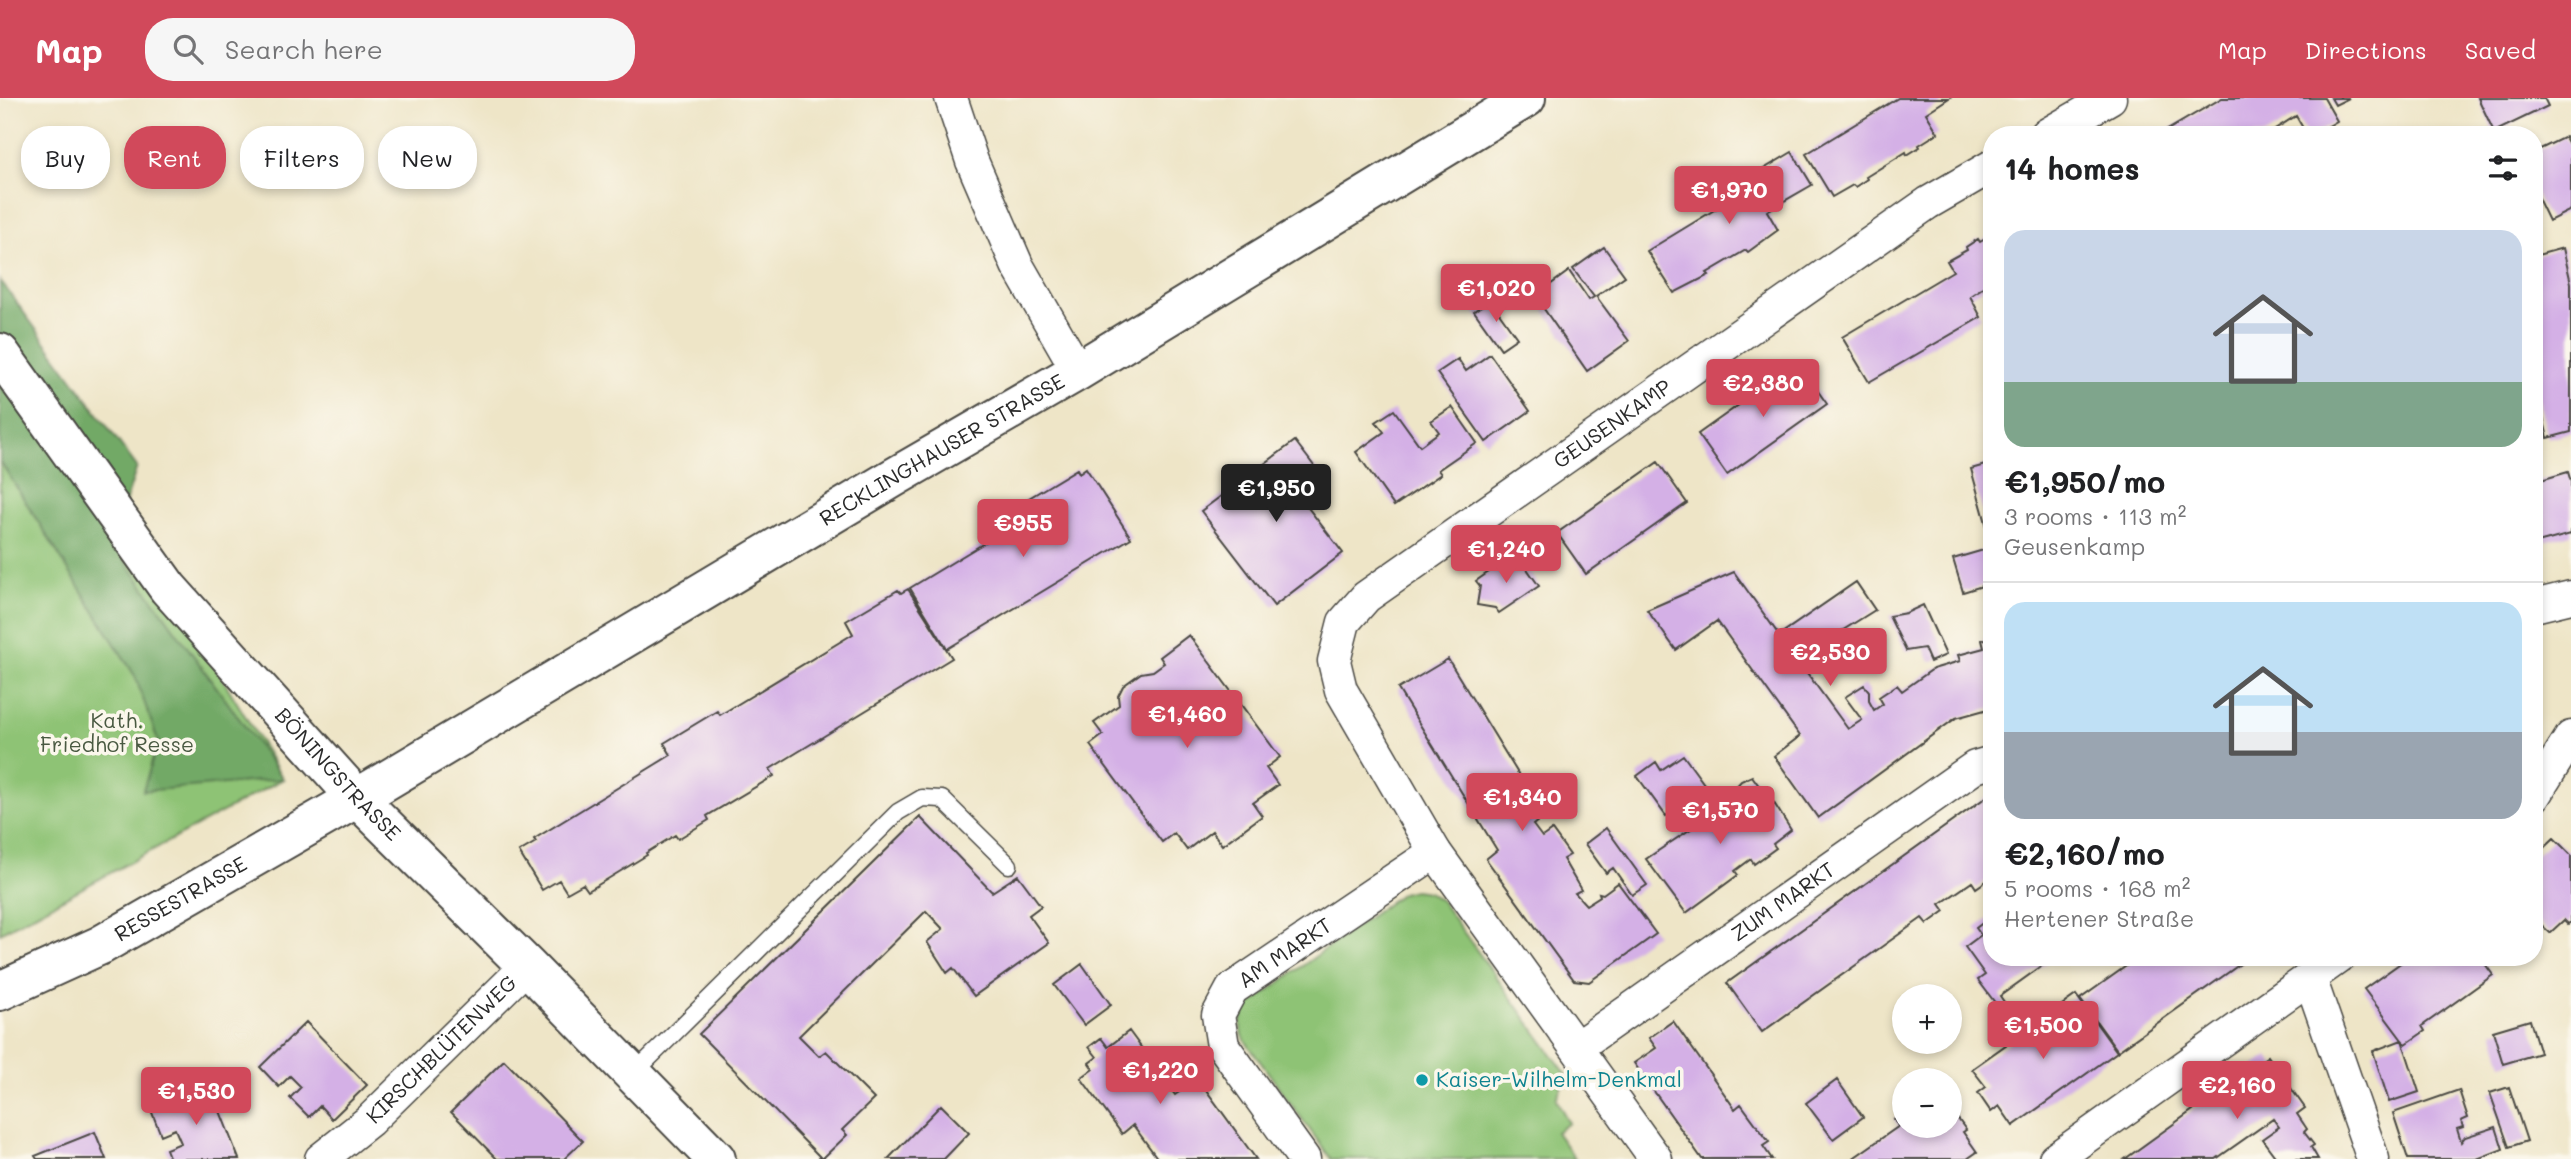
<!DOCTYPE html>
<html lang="en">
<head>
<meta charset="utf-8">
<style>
  :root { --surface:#fff; --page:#f6f6f6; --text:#202124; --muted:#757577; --line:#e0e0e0; --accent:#d1495b }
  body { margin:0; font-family:Mali,sans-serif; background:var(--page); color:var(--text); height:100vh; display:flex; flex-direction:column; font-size:26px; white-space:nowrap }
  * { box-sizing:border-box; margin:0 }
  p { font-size:23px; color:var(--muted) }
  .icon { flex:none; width:38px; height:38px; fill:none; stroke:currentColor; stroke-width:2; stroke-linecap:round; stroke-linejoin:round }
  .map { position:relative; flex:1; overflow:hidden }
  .details { position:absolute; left:1983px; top:28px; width:560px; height:840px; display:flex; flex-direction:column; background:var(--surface); border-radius:28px; box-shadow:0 4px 10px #0003 }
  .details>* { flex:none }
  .top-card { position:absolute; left:21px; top:28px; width:665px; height:63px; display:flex; gap:14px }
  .tools { position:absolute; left:1892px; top:886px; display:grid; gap:14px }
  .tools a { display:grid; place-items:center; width:70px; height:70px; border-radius:50%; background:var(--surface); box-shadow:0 4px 10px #0003; font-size:35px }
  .price { position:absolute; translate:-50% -60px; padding:0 16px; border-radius:7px; background:var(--accent); color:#fff; font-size:23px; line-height:46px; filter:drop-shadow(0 2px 4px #0008) }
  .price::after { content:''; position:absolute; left:50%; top:42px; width:21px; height:16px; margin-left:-10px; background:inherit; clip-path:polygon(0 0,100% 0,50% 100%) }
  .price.on { background:#222; color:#fff }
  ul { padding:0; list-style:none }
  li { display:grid; align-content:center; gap:14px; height:371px; padding:0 21px }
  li+li { border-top:2px solid var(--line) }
  li span { display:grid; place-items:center; height:217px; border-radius:21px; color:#555 }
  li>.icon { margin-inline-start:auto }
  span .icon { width:126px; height:126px; fill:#fffc; stroke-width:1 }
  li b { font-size:30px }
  h2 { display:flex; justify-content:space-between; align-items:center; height:84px; padding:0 21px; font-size:30px }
  .chip { padding:0 24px; border-radius:28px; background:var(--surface); box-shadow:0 4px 10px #0003; font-size:24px; line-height:63px }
  .chip.on { background:var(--accent); color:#fff }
  header { display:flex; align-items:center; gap:42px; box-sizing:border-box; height:98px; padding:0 35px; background:var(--accent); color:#fff }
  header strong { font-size:33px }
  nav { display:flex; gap:38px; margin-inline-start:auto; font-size:24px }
  .search { width:490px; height:63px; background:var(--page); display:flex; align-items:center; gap:18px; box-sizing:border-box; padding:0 24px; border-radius:28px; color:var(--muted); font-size:26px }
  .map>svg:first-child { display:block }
  .green { fill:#8ec374; stroke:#5c7750; stroke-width:2 }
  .forest { fill:#72a966; stroke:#4e6a48; stroke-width:2 }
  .building { fill:#d4b0e6 }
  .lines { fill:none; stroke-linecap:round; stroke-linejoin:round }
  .lane-casing { stroke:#484742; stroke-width:19 }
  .street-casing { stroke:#484742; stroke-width:35 }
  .secondary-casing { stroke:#484742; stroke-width:42 }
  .lane { stroke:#fff; stroke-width:16 }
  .street { stroke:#fff; stroke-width:32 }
  .secondary { stroke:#fff; stroke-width:38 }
  .culture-dot { fill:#0f9aa8; stroke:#fbf7ec; stroke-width:2.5 }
  .labels { text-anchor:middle; stroke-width:7; stroke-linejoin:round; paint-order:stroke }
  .street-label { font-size:21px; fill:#2b2b2b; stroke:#fbf7ec }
  .park-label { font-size:21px; fill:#495941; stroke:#fbf7ec }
  .culture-label { font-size:21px; fill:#0d838f; stroke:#fbf7ec; text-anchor:start }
</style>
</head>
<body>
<header>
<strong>Map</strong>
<div class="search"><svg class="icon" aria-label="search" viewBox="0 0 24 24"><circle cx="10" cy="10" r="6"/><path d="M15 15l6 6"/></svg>Search here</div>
<nav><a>Map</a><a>Directions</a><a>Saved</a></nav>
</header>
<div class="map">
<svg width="2571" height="1061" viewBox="0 0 2571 1061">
  <rect width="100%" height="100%" fill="#fbf7ec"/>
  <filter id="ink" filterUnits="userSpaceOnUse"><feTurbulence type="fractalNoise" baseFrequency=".0143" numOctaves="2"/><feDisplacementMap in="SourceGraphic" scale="14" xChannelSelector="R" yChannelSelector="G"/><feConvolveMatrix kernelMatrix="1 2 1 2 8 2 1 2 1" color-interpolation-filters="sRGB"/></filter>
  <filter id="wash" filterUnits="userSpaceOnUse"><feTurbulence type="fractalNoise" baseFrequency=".00686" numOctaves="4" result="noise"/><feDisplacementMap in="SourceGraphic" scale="28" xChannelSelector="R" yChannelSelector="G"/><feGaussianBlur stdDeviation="1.57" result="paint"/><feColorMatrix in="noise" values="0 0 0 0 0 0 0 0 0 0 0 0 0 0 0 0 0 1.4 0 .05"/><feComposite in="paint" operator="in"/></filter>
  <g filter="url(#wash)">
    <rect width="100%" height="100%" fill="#eee5c7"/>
    <!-- green -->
    <path class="green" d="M0 248 168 490 283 681 0 835Z
      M1414 792 1428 794 1441 803 1567 977 1556 1001 1569 1025 1556 1034 1575 1061H1331L1246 944C1238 930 1239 921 1248 908L1402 795Z"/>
    <!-- forest -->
    <path class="forest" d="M0 182 137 369 112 445 283 681 143 693 158 643 135 578 0 363Z"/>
    <g id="blocks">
      <!-- building -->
      <path class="building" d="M1898 0H1949L1926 15 1938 35 1919 47 1920 49 1907 57 1906 54 1866 79 1867 81 1855 89 1853 87 1832 99 1806 56Z
        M2222 0H2324L2337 23 2313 37H2307L2296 18 2265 37H2159Z
        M2331 0H2349L2335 7Z
        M2478 0H2544L2548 8 2494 34Z
        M2565 39 2571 50V112L2549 123 2534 92V54Z
        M1792 54 1812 87 1767 113 1778 132 1748 154 1746 152 1707 175 1709 177 1674 195 1647 153 1752 89 1747 81Z
        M1992 137V196L1989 197 1984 189 1970 198 1981 219 1869 284 1842 239 1953 173 1947 163 1967 152 1966 149 1978 141 1980 144Z
        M1604 149 1625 178 1596 198 1629 243 1587 273 1535 198 1569 173 1589 202 1594 199 1573 171Z
        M2563 150 2571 185V334L2548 340 2534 281V158Z
        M1490 202 1517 240 1501 251 1474 213Z
        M1490 256 1530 313 1486 344 1437 275 1458 261 1466 273Z
        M1798 265 1827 306 1727 377 1698 336Z
        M1452 309 1477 345 1438 372 1441 376 1394 408 1356 354 1384 334 1376 324 1394 312 1420 348 1439 334 1431 323Z
        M1295 343 1327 385 1302 402 1343 455 1274 508 1201 413Z
        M1658 364 1687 405 1586 476 1557 435Z
        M1992 365V443H1991L1971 371Z
        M1086 370 1131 440 947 551 910 490 1032 416 1024 403 1077 371 1079 375Z
        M2568 374 2571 384V436L2534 446V384Z
        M1987 451 1992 468V485L1963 494 1953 461Z
        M1516 455 1539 488 1499 515 1495 510 1477 507 1480 488 1476 483Z
        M1734 474 1779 537 1856 484 1875 512 1797 561 1848 631 1862 622 1845 599 1864 587 1869 593V603L1874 612 1883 606 1879 599 1897 587 1902 593 1933 571 1960 563 1958 557 1984 550 1982 542 1992 539V610L1956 620 1818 720 1774 658 1800 638 1717 523 1676 552 1647 512Z
        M908 491 952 560 770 671 774 678 707 718 709 722 678 741 675 737 646 755 647 757 588 793 583 786 567 795 559 782 542 792 519 754 536 744 534 741 671 657 664 645 717 613 720 617 853 536 846 523 898 492 901 495Z
        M1923 507 1946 557 1930 564 1924 550 1906 553 1889 518 1906 515Z
        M1189 537 1280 659 1266 670 1278 687 1253 705 1262 718 1222 747 1212 733 1187 752 1174 735 1162 744 1090 647 1103 637 1094 625 1119 607 1118 598 1123 588 1141 575 1153 573 1164 565 1160 559Z
        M1448 561 1544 718 1533 727 1542 739 1552 732 1570 757 1563 761 1581 792 1575 795 1586 807 1600 798 1599 795 1603 796 1618 785 1656 836 1589 884 1574 882 1486 761 1497 752 1398 591Z
        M1683 657 1712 697 1689 712 1684 705 1666 718 1637 678 1656 664 1661 672Z
        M1752 678 1773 707 1774 705 1791 732 1773 746 1776 750 1754 766 1751 761 1735 773 1738 777 1686 815 1646 761 1737 700 1732 693 1741 683Z
        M1992 695V779L1976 790 1972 784 1940 806 1945 813 1927 826 1922 820 1762 934 1727 885Z
        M920 719 992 794 1018 777 1041 808 1029 817 1049 845 974 898 953 870 947 875 927 844 943 831 926 813 799 938 819 958 826 953 874 1001 842 1032 847 1037 822 1061 699 936Z
        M1606 730 1647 787 1632 797 1613 770 1606 775 1585 746Z
        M2554 740 2571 757V824L2568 826 2564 822 2550 835 2534 820V759Z
        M1988 821 1992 827V859H2048L2050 862 2000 898 2011 914 2005 918 1978 882 1985 877 1965 849 1981 837 1976 830Z
        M2139 859H2250L2118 953 2080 901Z
        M2409 859H2480L2493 877 2422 928 2425 933 2406 946 2402 942 2419 994 2389 1004 2373 953 2402 942 2364 891Z
        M1082 866 1111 907 1084 927 1054 887Z
        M2076 897 2117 954 2013 1028 1999 1008 1991 1014 1978 995 1986 989 1972 971Z
        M2530 922 2540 955 2503 966 2493 933Z
        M1673 923 1735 1011 1741 1006 1769 1044 1763 1048 1772 1061H1702L1634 965 1656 950 1649 940Z
        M306 924 367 987 332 1021 320 1008 309 1019 290 1000 301 989 290 978 279 989 260 969Z
        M1129 933 1157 971H1161L1172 985 1169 989 1175 997 1198 981 1256 1061H1158L1133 1027 1122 1036 1081 980 1093 971 1089 965 1097 959 1089 949 1101 940 1108 949Z
        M2268 958 2305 1010 2297 1016 2307 1031 2304 1034 2314 1047 2311 1049 2318 1061H2277L2262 1041 2279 1029 2273 1021 2216 1061H2125Z
        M504 962 583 1043 564 1061H497L451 1014Z
        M1837 982 1863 1019 1833 1041 1806 1005Z
        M210 988 239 1061H170L166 1051 181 1045 175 1031 161 1037 151 1012Z
        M2509 989 2527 1043 2509 1049 2490 995Z
        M2459 992 2468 1020 2461 1023 2463 1029 2457 1031 2461 1044 2465 1039 2496 1029 2503 1051 2477 1061H2408L2393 1015Z
        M941 1007 969 1035 944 1061H888Z
        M1950 1010 1966 1032 1963 1034 1977 1054 1967 1061H1852L1899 1028 1894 1021 1904 1014V1027H1950Z
        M95 1034 106 1061H37L35 1058Z"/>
    </g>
  </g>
  <g filter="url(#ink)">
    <use href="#blocks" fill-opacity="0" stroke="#484742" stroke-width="2"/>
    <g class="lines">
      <!-- lane casing -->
      <g class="lane-casing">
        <path id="lane" d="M633 976 898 714 922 700 942 701 1009 767"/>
      </g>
      <!-- street casing -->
      <g class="street-casing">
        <g id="street">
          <path d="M951 0 972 63 1017 167 1078 273"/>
          <path d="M2046 37 2110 0"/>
          <path d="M2534 508 2571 499"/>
          <path d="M2534 698 2571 639"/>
          <path d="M2310 880 2373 1061"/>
          <path id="s1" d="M1577 949 1975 669 1992 664"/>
          <path id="s2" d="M321 1061 369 1023 527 868"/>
          <path id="s3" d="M1304 1061 1223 948 1218 917 1232 891 1435 754"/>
          <path id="s4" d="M1656 1061 1435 754 1341 592 1334 563 1344 524 1366 499 1928 105 1992 68"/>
          <path d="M2055 1061 2339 859"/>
        </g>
      </g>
      <!-- secondary casing -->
      <g class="secondary-casing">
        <g id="secondary">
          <path id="s5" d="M0 255 168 490 357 700 527 868 716 1061"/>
          <path id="s6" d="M0 893 101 847 357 700 893 380 1078 273 1526 0"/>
        </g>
      </g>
      <!-- lane -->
      <use href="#lane" class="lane"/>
      <!-- street -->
      <use href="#street" class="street"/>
      <!-- secondary -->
      <use href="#secondary" class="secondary"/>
    </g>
  </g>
  <!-- markers -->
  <circle class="culture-dot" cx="1422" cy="982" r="7"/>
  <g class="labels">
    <!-- street labels -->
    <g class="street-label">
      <text dy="7" stroke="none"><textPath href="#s4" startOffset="970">GEUSENKAMP</textPath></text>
      <text dy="7" stroke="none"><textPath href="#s6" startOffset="1087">RECKLINGHAUSER STRASSE</textPath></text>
      <text dy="7" stroke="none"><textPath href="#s5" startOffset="541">BÖNINGSTRASSE</textPath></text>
      <text dy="7" stroke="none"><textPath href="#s6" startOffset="203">RESSESTRASSE</textPath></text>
      <text dy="7" stroke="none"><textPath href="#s1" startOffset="252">ZUM MARKT</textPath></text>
      <text dy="7" stroke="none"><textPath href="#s3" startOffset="264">AM MARKT</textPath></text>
      <text dy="7" stroke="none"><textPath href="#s2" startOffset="163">KIRSCHBLÜTENWEG</textPath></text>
    </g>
    <!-- park labels -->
    <g class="park-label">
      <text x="117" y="630">Kath.<tspan x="117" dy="24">Friedhof Resse</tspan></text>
    </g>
    <!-- culture labels -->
    <g class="culture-label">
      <text x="1436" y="989">Kaiser-Wilhelm-Denkmal</text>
    </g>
  </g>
</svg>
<div class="tools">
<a>+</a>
<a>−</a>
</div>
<b class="price" style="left:1729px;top:128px">€1,970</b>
<b class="price" style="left:1496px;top:226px">€1,020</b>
<b class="price" style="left:1763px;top:321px">€2,380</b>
<b class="price on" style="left:1276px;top:426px">€1,950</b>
<b class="price" style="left:1023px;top:461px">€955</b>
<b class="price" style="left:1506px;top:487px">€1,240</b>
<b class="price" style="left:1830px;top:590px">€2,530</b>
<b class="price" style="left:1187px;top:652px">€1,460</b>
<b class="price" style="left:1522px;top:735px">€1,340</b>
<b class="price" style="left:1720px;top:748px">€1,570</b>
<b class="price" style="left:2043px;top:963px">€1,500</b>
<b class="price" style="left:1160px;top:1008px">€1,220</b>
<b class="price" style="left:2237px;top:1023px">€2,160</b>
<b class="price" style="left:196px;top:1029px">€1,530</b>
<div class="top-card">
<a class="chip">Buy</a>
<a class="chip on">Rent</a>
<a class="chip">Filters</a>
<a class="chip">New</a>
</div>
<section class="details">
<h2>14 homes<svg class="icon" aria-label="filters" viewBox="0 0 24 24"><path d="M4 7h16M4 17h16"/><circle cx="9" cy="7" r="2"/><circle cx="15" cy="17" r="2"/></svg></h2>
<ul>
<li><span style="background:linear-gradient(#c9d6e8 70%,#7fa58c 0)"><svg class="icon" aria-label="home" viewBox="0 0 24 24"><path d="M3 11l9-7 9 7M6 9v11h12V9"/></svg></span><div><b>€1,950/mo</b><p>3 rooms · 113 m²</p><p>Geusenkamp</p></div></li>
<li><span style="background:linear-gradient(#bfe0f5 60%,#9aa5b1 0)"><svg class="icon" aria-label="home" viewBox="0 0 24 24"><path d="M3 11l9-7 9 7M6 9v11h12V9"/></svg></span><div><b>€2,160/mo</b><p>5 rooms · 168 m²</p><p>Hertener Straße</p></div></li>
</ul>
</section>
</div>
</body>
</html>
